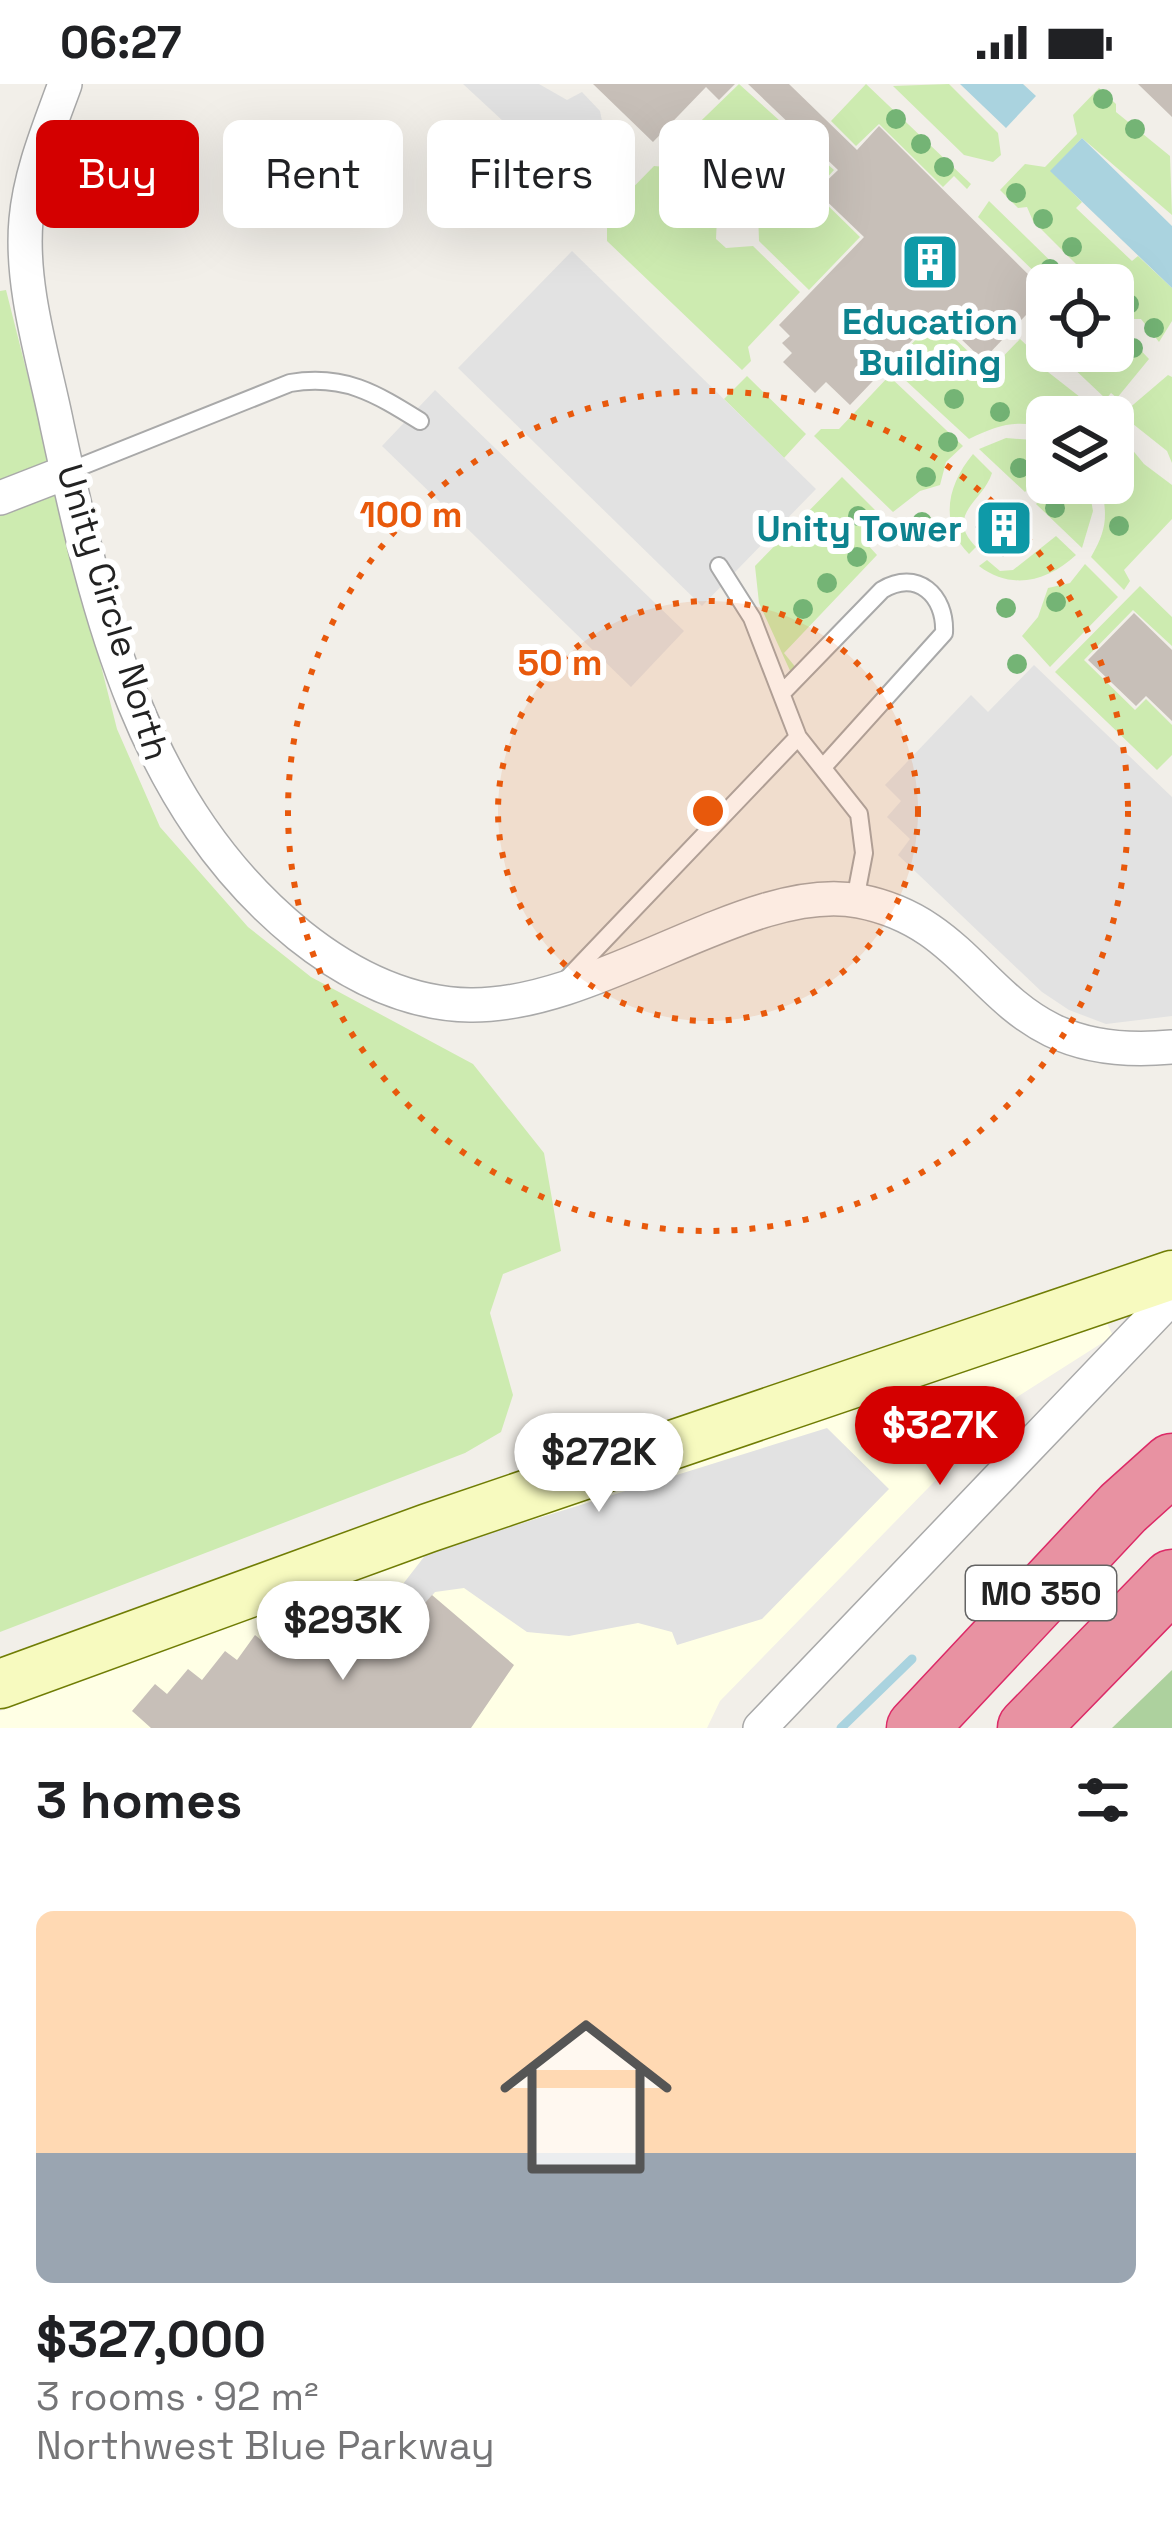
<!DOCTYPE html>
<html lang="en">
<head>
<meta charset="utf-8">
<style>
  :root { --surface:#fff; --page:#f2f2f2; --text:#202124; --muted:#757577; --accent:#d40000 }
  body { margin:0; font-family:"Space Grotesk",sans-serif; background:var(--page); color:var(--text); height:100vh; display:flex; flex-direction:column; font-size:45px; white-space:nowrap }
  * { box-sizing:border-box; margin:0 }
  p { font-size:39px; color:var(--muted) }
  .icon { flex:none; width:66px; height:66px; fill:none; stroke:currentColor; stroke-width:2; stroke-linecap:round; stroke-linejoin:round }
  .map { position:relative; height:1644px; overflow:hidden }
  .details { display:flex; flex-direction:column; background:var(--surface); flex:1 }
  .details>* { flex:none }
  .hud { position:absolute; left:36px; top:36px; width:1101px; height:108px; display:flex; gap:24px }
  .tools { position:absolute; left:1026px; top:180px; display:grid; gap:24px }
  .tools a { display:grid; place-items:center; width:108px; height:108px; border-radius:18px; background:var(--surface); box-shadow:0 12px 48px #0002; font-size:60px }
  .price { position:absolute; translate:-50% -102px; padding:0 27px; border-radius:42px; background:#fff; color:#222; font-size:39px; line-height:78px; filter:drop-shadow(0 3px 6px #0008) }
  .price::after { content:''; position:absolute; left:50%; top:72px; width:36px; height:27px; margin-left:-18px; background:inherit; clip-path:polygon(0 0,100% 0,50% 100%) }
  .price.active { background:var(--accent); color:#fff }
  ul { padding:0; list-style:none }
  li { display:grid; align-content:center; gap:24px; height:636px; padding:0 36px }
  li span { display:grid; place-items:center; height:372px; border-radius:18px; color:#555 }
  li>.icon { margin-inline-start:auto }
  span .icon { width:216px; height:216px; fill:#fffc; stroke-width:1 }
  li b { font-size:51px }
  h2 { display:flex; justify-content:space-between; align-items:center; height:144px; padding:0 36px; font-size:51px }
  .tag { padding:0 42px; border-radius:18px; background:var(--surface); box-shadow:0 12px 48px #0002; font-size:42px; line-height:108px }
  .tag.active { background:var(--accent); color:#fff }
  .status { display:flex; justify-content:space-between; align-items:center; height:84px; padding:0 60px; background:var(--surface); direction:ltr }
  .status svg { height:33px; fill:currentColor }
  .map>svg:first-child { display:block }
  .education { fill:#ffffe5 }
  .grass { fill:#cdebb0 }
  .forest { fill:#add19e }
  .parking { fill:#e2e2e2 }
  .water { fill:#aad3df }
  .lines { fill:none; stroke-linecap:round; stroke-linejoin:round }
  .stream { stroke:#aad3df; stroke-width:9 }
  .building { fill:#c7bfb8 }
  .lane-casing { stroke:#a9a9a9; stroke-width:20 }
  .street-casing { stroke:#a9a9a9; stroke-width:36 }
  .secondary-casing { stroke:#707d05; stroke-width:51 }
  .highway-casing { stroke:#dc2a67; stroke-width:63 }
  .lane { stroke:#fff; stroke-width:16 }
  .street { stroke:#fff; stroke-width:33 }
  .secondary { stroke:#f7fabf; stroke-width:48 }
  .highway { stroke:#e892a2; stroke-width:60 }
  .tree { fill:#74b475 }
  .ring { fill:none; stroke:#e8590c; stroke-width:6; stroke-dasharray:6 12 }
  .labels { text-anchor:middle; stroke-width:12; stroke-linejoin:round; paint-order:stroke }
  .shield { fill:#fff; stroke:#646464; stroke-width:3 }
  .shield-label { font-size:33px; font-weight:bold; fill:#222 }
  .culture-label { font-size:36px; font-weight:bold; fill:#0d838f; stroke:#fff }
  .street-label { font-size:36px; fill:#222; stroke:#fff }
  .centre { fill:#e8590c; stroke:#fff; stroke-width:6 }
  .ring-label { font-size:36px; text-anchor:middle; font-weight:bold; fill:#e8590c; stroke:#fff; stroke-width:12; stroke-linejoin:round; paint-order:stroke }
</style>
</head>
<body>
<div class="status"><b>06:27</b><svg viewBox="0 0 49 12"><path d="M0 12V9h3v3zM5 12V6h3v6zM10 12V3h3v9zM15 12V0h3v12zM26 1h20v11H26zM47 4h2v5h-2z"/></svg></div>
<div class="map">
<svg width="1172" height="1644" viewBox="0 0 1172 1644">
  <rect width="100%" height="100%" fill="#f2efe9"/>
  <!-- education -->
  <path class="education" d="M1103 1231 1113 1252 1017 1313 720 1617 707 1644H0V1627L177 1560Z"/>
  <!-- grass -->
  <path class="grass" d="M739 0 800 55 793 62 803 72 787 81 753 121 727 120 677 71 675 62Z
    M866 0 971 100 967 105 954 92 943 103 879 40 856 62 831 37Z
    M949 0 998 49 1001 71 993 78 964 71 893 2Z
    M1099 4 1116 20V28L1170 72 1172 131 1082 54 1051 87 1082 118 1076 124 1132 177 1138 172 1172 204V237L1159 258 1141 235H1134L1113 214V201H1100L1088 183H1079L1033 137 1027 123 1018 124 1000 106 1025 80 1045 83 1077 50 1073 31Z
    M806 61 834 86 814 108 860 153 809 206 759 157 758 127 799 92 796 89 812 72Z
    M654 82 666 83 717 133 716 155 726 164 753 162 800 208 748 263 751 277 742 286 607 157V130Z
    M989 117 1070 196 1065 201H1048L978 133Z
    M6 206 117 645 160 743 248 843 311 893 473 980 544 1069 561 1167 503 1190 490 1229 513 1311 501 1348 465 1369 0 1548V207Z
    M935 236 989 287 1020 255 1051 284 1048 288 1094 324 1092 333H1047V345C1016 334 997 342 969 355L890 282Z
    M1113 237 1149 275 1117 314 1111 309 1106 315 1068 279 1071 274 1056 267H1113Z
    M1168 291 1172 293V379L1167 367 1128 336 1132 332 1127 326Z
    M747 292 806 350 784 374 724 315Z
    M889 292 963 362 946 378 940 401 920 407 893 428 814 352 821 345H839Z
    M1117 347 1144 380 1172 401V435L1124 486 1130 497 1124 506 1091 473C1108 443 1107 432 1101 399H1113Z
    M1006 354 1047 357 1046 387 1025 408 979 365Z
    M973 370 992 389C983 418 944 430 976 463L969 470C938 439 948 400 973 370Z
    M842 393 884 435 865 458 877 471 784 569 797 585 792 591 759 519 755 482Z
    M1056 399H1088L1093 427 1082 464 1036 420Z
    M1056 452 1076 471C1048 497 1012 507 979 482L987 476 1000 487 1013 486Z
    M1085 480 1118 513 1050 583 1022 552 1038 533 1048 504 1070 499Z
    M1140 502 1172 533V562L1133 526 1084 576 1135 626 1146 615 1172 641V671L1157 686 1055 588Z"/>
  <!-- forest -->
  <path class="forest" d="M1172 1586V1644H1112Z"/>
  <!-- parking -->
  <path class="parking" d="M463 0H539L567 16 582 8 600 27 603 42 628 66 584 112Z
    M572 167 816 405 702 522 458 284Z
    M435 306 684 547 631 603 382 362Z
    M1034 581 1172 713V932L1106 940 1069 926 1042 908 898 771 910 755 887 733 901 717 885 701 971 611 988 628Z
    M827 1344 889 1405 762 1535 677 1561 672 1548 638 1539 569 1552 527 1548 464 1504 435 1508 408 1540 386 1522 427 1469 511 1437 513 1442Z"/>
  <!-- water -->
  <path class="water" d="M960 0H1023L1036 12 1006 44Z
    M1082 54 1172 142V204L1050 87Z"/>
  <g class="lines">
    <!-- stream -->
    <path class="stream" d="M841 1644 912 1575"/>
  </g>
  <!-- building -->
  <path class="building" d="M593 0H735L719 16 706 3 653 58Z
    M748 0H789L857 66 879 42 1047 209 983 276 936 231 850 321 826 298 815 309 783 278 792 269 782 259 790 252 779 241 864 153 816 107 838 86Z
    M1138 0H1172V33Z
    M1004 416 1032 445 1003 473 975 443Z
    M1134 529 1172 566V637L1146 612 1136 622 1088 576Z
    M432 1511 514 1581 471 1644H151L132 1627 155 1600 167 1610 188 1585 202 1596 225 1567 237 1576 255 1551 277 1569 284 1561 296 1569 315 1547 351 1577 389 1532 415 1552 423 1543 412 1534Z"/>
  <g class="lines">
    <!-- lane casing -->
    <g class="lane-casing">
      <path id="lane" d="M67 388 290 299C344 290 375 309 420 337
        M719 482 752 534 798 653 859 730 864 769 855 816
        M783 608 882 506C917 485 946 511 944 549L825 681
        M566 896 798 653"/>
    </g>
    <!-- street casing -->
    <g class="street-casing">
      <path id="street" d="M65 0C49 44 30 89 26 136 20 203 44 276 57 341 98 532 142 723 299 851 349 891 405 920 470 921 599 923 750 796 859 817 996 843 986 981 1172 963
        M0 414 67 388
        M760 1644 1172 1213"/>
    </g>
    <!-- secondary casing -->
    <g class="secondary-casing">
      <path id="secondary" d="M0 1600 428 1444 1172 1191"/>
    </g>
    <!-- highway casing -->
    <g class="highway-casing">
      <path id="highway" d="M917 1644 1123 1424 1172 1380
        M1028 1644 1172 1496"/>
    </g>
    <!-- lane -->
    <use href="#lane" class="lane"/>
    <!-- street -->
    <use href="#street" class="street"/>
    <!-- secondary -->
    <use href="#secondary" class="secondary"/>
    <!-- highway -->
    <use href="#highway" class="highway"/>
  </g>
  <!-- trees -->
  <g class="tree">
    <circle cx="1103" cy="15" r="10"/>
    <circle cx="896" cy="35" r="10"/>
    <circle cx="1135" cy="45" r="10"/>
    <circle cx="921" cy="60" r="10"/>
    <circle cx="944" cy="83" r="10"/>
    <circle cx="1016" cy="109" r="10"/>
    <circle cx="1043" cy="135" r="10"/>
    <circle cx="1072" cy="163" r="10"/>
    <circle cx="1050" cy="185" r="10"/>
    <circle cx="1129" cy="220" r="10"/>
    <circle cx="1154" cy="244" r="10"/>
    <circle cx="1133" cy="264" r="10"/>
    <circle cx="954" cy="315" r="10"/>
    <circle cx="1038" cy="327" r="10"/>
    <circle cx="1000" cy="328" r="10"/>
    <circle cx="948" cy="358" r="10"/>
    <circle cx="1020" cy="384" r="10"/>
    <circle cx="926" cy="393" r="10"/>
    <circle cx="1055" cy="424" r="10"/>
    <circle cx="858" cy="432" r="10"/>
    <circle cx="922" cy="438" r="10"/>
    <circle cx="1119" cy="442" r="10"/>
    <circle cx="857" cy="473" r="10"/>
    <circle cx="827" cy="499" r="10"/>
    <circle cx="1056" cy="518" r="10"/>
    <circle cx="1006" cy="524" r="10"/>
    <circle cx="803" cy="525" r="10"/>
    <circle cx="1017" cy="580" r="10"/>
  </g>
  <!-- distance rings -->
  <circle cx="708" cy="727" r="210" fill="#e8590c" fill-opacity=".12"/>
  <g class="ring">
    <circle cx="708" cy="727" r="210"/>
    <circle cx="708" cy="727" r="420"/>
  </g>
  <!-- icons -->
  <defs>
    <g id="building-square" transform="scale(3)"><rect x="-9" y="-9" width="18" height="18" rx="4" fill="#0f9aa8" stroke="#fff"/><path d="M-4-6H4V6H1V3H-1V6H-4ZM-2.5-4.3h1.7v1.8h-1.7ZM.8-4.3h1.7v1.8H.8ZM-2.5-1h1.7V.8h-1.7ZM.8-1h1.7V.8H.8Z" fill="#fff"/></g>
  </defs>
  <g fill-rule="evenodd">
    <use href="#building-square" x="930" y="178"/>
    <use href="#building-square" x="1004" y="444"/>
  </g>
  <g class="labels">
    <!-- shield labels -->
    <rect class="shield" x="966" y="1482" width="150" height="54" rx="9"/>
    <g class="shield-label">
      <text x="1041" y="1521">MO 350</text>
    </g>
    <!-- culture labels -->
    <g class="culture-label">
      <text x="930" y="250">Education<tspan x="930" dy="41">Building</tspan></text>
      <text x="962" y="457" text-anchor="end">Unity Tower</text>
    </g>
    <!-- street labels -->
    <g class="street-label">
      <text transform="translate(114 528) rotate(73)" y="13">Unity Circle North</text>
    </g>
  </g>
  <circle cx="708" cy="727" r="18" class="centre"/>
  <g class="ring-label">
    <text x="411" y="443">100 m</text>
    <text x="560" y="591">50 m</text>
  </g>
</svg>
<div class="tools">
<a><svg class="icon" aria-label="locate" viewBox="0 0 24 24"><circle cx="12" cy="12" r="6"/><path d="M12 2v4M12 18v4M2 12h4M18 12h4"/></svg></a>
<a><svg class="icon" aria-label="layers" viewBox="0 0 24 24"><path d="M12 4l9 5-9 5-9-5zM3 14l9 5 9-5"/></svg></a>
</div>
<b class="price active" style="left:940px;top:1404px">$327K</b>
<b class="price" style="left:599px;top:1431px">$272K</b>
<b class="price" style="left:343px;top:1599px">$293K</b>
<div class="hud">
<a class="tag active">Buy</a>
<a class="tag">Rent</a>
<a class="tag">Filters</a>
<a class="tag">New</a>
</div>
</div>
<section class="details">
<h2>3 homes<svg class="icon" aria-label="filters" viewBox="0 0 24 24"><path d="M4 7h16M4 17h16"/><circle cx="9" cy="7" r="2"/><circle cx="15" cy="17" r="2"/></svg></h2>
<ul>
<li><span style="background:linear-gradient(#ffd9b3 65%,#9aa5b1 0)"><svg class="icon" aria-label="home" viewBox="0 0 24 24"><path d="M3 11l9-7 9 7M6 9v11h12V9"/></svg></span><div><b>$327,000</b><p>3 rooms · 92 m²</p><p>Northwest Blue Parkway</p></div></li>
</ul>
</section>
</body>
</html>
